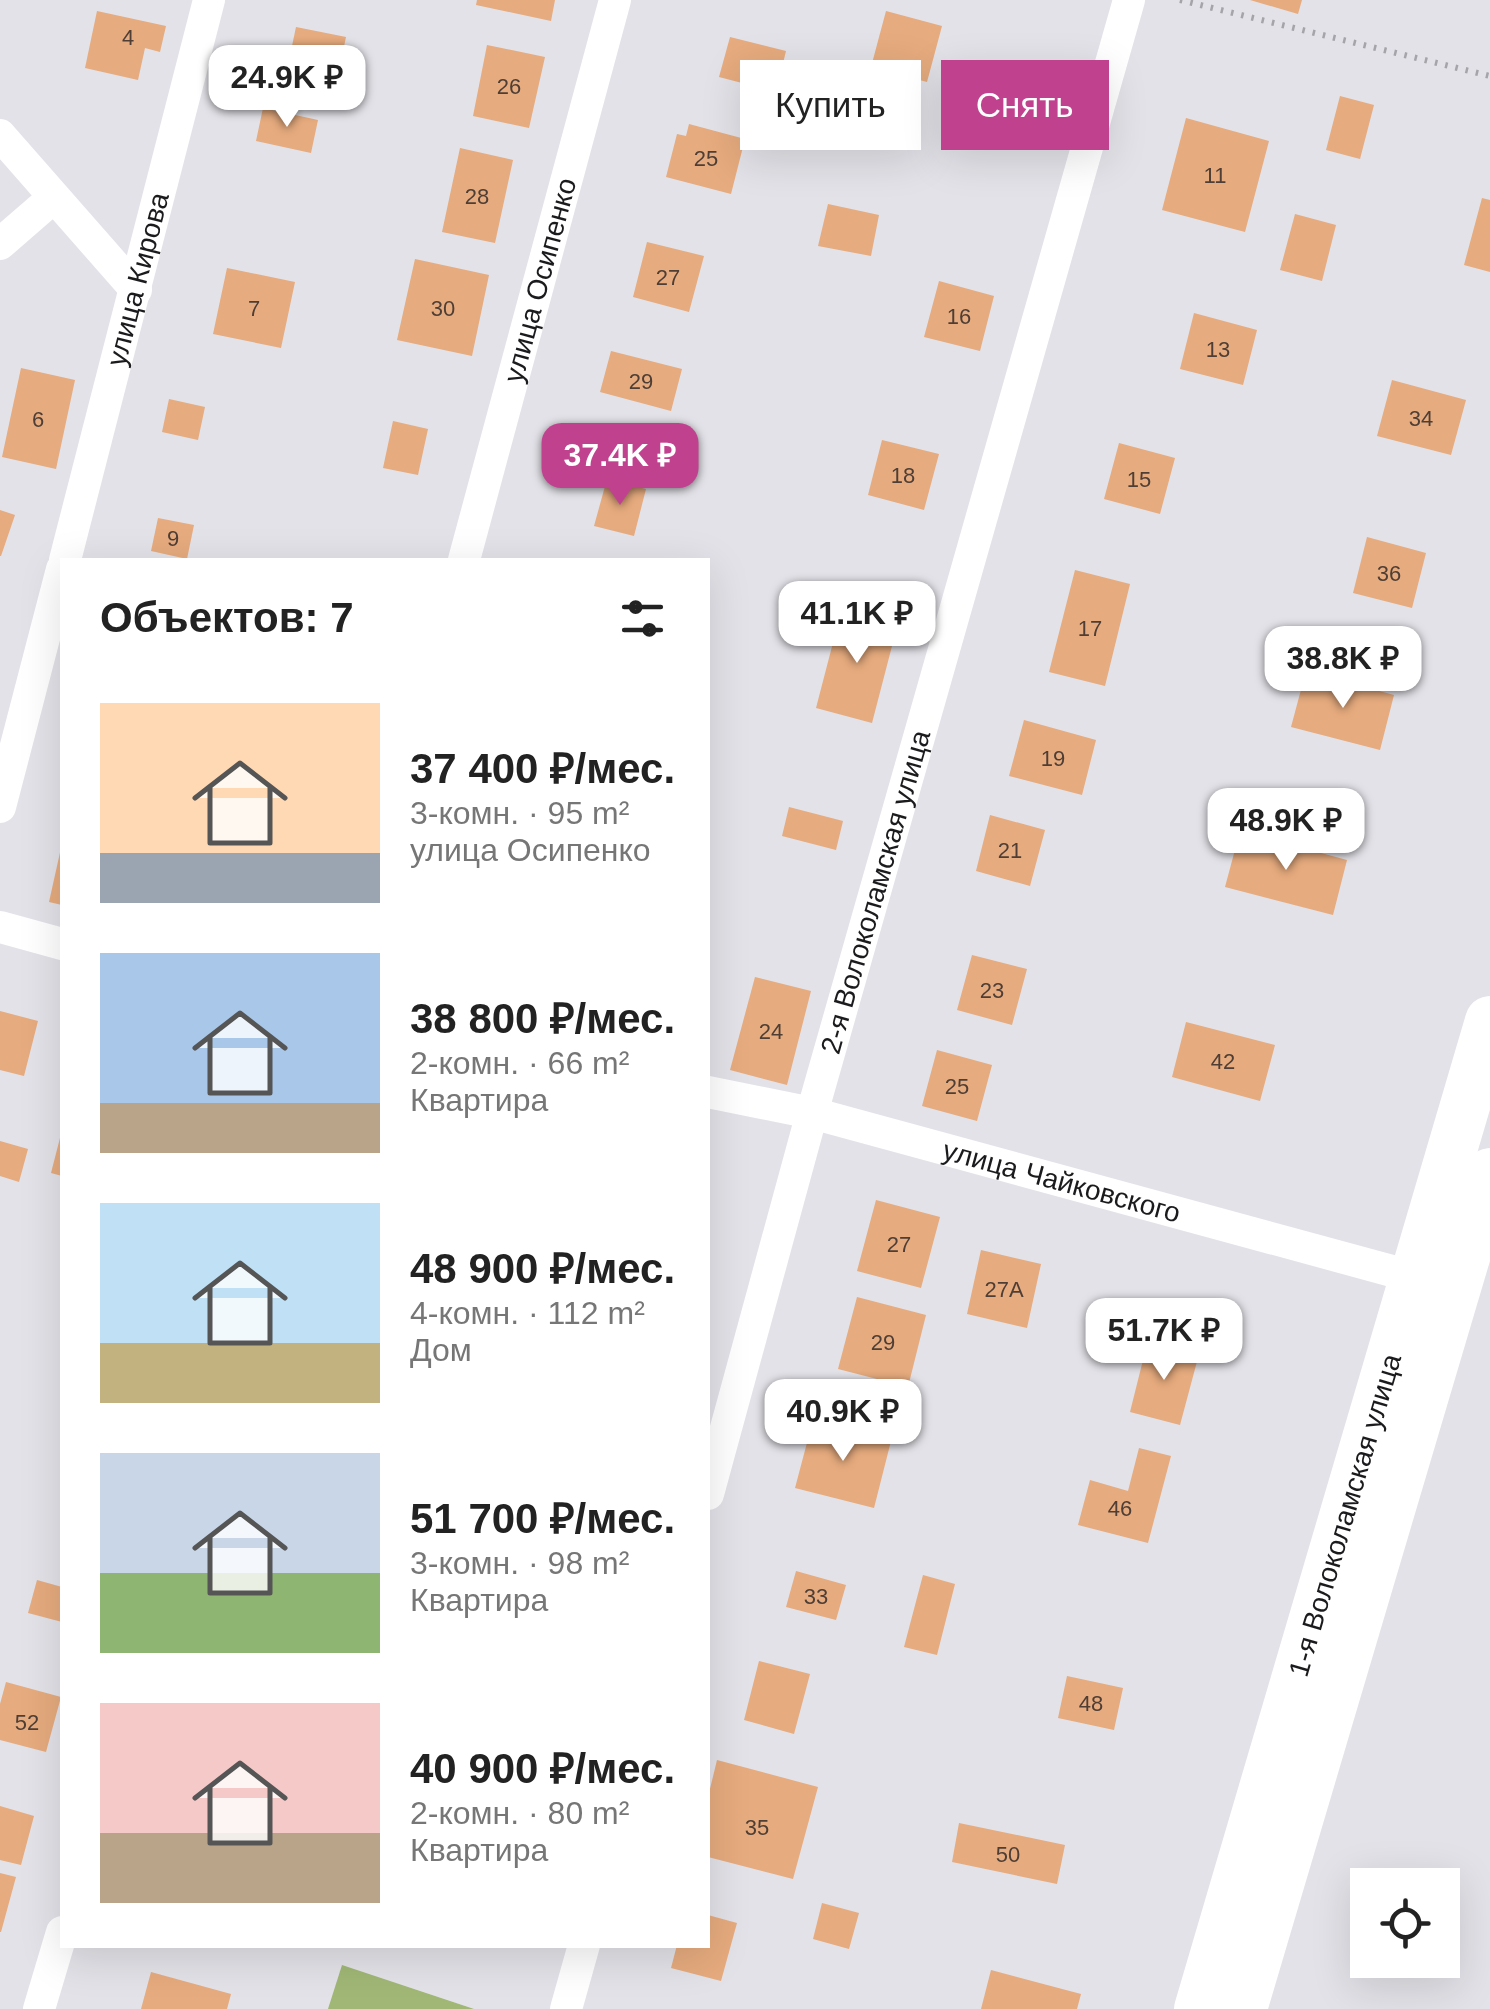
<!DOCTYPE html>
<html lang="ru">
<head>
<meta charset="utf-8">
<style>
  :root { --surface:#fff; --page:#f2f2f2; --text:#222; --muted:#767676; --accent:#c0428f }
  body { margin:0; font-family:Helvetica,sans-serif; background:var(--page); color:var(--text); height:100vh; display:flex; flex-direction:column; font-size:38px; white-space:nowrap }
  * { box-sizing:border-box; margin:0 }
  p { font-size:32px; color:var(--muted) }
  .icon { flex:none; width:55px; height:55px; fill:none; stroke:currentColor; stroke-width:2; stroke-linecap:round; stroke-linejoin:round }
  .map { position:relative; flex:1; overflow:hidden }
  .sheet { position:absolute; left:60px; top:558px; width:650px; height:1390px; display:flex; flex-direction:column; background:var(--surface); border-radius:0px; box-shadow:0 10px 40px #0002 }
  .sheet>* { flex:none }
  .banner { position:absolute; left:740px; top:60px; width:600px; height:90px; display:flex; gap:20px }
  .fabs { position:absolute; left:1350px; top:1868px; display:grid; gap:20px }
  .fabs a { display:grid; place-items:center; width:110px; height:110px; border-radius:0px; background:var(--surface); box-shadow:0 10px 40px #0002; font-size:50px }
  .price { position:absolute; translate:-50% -85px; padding:0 22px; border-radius:20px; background:#fff; color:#222; font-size:32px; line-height:65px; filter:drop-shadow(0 2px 5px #0008) }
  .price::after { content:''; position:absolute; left:50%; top:60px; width:30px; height:22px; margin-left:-15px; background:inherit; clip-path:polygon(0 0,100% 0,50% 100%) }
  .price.on { background:var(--accent); color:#fff }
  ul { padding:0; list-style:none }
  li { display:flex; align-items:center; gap:30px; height:250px; padding:0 40px }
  li span { display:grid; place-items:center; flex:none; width:280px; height:200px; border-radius:0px; color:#555 }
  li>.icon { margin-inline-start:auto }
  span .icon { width:120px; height:120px; fill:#fffc; stroke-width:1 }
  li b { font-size:42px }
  h2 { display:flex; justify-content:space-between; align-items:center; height:120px; padding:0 40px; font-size:42px }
  .tag { padding:0 35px; border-radius:0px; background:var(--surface); box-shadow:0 10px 40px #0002; font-size:35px; line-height:90px }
  .tag.on { background:var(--accent); color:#fff }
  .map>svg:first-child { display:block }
  .forest { fill:#a0b776 }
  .building { fill:#e6ab7e }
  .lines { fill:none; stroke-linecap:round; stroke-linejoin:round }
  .path { stroke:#a4a4a9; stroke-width:6; stroke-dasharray:2.5 8; stroke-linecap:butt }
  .minor { stroke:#fff; stroke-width:32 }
  .primary { stroke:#fff; stroke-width:50 }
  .labels { text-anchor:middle; stroke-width:8; stroke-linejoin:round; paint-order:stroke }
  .number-label { font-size:22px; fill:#4e3e35 }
  .street-label { font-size:28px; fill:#1b1a1d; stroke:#fff }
</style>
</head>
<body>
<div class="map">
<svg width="1490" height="2009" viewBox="0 0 1490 2009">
  <rect width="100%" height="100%" fill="#e2e2e8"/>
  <!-- forest -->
  <path class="forest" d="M342 1965 474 2009H328Z"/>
  <!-- building -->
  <path class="building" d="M477 0H555L551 21 476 5Z
    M1250 0H1302L1298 14Z
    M97 11 166 26 160 52 145 48 138 80 85 68Z
    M886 11 942 26 927 82 871 67Z
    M296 27 346 37 332 104 282 93Z
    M730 37 786 51 776 92 719 77Z
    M487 45 545 57 529 128 473 116Z
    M990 60 1046 75 1031 131 975 116Z
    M1340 96 1374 105 1360 159 1326 150Z
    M263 108 318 120 311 153 256 141Z
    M1186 118 1269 141 1245 232 1162 210Z
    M689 124 745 139 731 194 666 177 677 134 686 136Z
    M460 148 513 160 495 243 442 232Z
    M1482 198 1490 200V272L1464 265Z
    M828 204 879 215 871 256 818 246Z
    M1295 214 1336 225 1322 281 1280 270Z
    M647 242 704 256 689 312 633 297Z
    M415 259 489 275 472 356 397 340Z
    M227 268 295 282 281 348 213 334Z
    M939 281 994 296 980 351 924 337Z
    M1194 313 1257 330 1243 385 1180 369Z
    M611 351 682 369 671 411 600 392Z
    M21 368 75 380 56 469 2 457Z
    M1392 380 1466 400 1451 455 1377 436Z
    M169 399 205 407 198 440 162 432Z
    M393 421 428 429 418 475 383 468Z
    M882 440 939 454 924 510 868 495Z
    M1119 443 1175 458 1160 514 1104 499Z
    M607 479 646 489 634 536 594 526Z
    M0 510 15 515 1 556H0Z
    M158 518 194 525 187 559 151 551Z
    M1367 537 1426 553 1412 608 1353 593Z
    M1075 570 1130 584 1105 686 1049 672Z
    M842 608 898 623 872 723 816 708Z
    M1306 671 1394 695 1380 750 1291 727Z
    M1024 720 1096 740 1082 795 1009 776Z
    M789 807 843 821 836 850 782 836Z
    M990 815 1045 830 1030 886 976 871Z
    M1240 831 1347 860 1333 915 1225 887Z
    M61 848H62V905L49 902Z
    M972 955 1027 969 1012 1025 957 1010Z
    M755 977 811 991 787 1085 730 1070Z
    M0 1011 38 1021 24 1076 0 1070Z
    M1186 1022 1275 1045 1260 1101 1172 1077Z
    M937 1050 992 1065 977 1121 922 1106Z
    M61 1134H62V1176L51 1173Z
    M0 1141 28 1149 19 1182 0 1176Z
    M876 1200 940 1217 921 1288 857 1271Z
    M981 1250 1041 1264 1027 1328 967 1314Z
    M857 1297 926 1315 908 1387 838 1369Z
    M1148 1340 1199 1354 1180 1425 1130 1412Z
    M813 1420 891 1441 874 1508 795 1488Z
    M1139 1448 1171 1456 1148 1543 1078 1525 1090 1480 1128 1491Z
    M796 1571 846 1585 836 1620 786 1607Z
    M923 1575 955 1584 937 1655 904 1647Z
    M37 1580 62 1587V1622L28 1613Z
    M759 1661 810 1674 794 1734 744 1720Z
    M1067 1676 1123 1688 1114 1730 1058 1718Z
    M6 1682 61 1697 46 1752 0 1740V1704Z
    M717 1760 818 1787 793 1879 708 1857V1797Z
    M0 1806 34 1816 21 1865 0 1860Z
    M959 1823 1065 1845 1057 1884 952 1862Z
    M0 1873 16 1877 1 1932H0Z
    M822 1903 859 1913 849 1949 813 1939Z
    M708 1915 737 1923 721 1981 671 1968 677 1945H708Z
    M991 1970 1081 1994 1077 2009H981Z
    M151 1972 231 1994 227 2009H141Z"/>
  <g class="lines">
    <!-- path -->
    <path class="path" d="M1180 0 1490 76"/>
    <!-- minor -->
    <g class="minor">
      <path d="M0 135 136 290"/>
      <path d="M0 244 53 198"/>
      <path id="s1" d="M65 560 209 0"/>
      <path id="s2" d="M464 560 615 0"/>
      <path d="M0 807 62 569"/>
      <path d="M0 927 62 944"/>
      <path id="s3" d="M708 1092 812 1113 1414 1277"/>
      <path id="s4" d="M708 1494 812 1113 1129 0"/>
      <path d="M39 2009 62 1932"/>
      <path d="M566 2009 584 1945"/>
    </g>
    <!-- primary -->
    <g class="primary">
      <path id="s5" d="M1199 2009 1490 1021"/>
      <path d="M1242 2009 1490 1173"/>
    </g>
  </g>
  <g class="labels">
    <!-- number labels -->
    <g class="number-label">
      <text x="128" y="45">4</text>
      <text x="509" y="94">26</text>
      <text x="706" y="166">25</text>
      <text x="1215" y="183">11</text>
      <text x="477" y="204">28</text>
      <text x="668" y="285">27</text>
      <text x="254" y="316">7</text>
      <text x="443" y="316">30</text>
      <text x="959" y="324">16</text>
      <text x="1218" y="357">13</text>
      <text x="641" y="389">29</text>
      <text x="1421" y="426">34</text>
      <text x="38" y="427">6</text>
      <text x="903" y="483">18</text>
      <text x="1139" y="487">15</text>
      <text x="173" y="546">9</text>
      <text x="1389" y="581">36</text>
      <text x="1090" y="636">17</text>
      <text x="1053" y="766">19</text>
      <text x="1010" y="858">21</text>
      <text x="992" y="998">23</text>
      <text x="771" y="1039">24</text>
      <text x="1223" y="1069">42</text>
      <text x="957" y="1094">25</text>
      <text x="899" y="1252">27</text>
      <text x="1004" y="1297">27А</text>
      <text x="883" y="1350">29</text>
      <text x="1120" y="1516">46</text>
      <text x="816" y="1604">33</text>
      <text x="1091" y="1711">48</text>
      <text x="27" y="1730">52</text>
      <text x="757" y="1835">35</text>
      <text x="1008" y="1862">50</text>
    </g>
    <!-- street labels -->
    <g class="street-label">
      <text dy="10" stroke="none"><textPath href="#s1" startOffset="290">улица Кирова</textPath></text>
      <text dy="10" stroke="none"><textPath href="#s2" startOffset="290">улица Осипенко</textPath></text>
      <text dy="10" stroke="none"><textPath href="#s4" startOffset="625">2-я Волоколамская улица</textPath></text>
      <text dy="10" stroke="none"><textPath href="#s3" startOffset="365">улица Чайковского</textPath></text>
      <text dy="10" stroke="none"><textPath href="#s5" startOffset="515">1-я Волоколамская улица</textPath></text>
    </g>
  </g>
</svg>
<div class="fabs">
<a><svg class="icon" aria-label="locate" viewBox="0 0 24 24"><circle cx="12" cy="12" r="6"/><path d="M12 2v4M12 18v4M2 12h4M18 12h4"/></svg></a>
</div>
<b class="price" style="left:287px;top:130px">24.9K ₽</b>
<b class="price on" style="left:620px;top:508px">37.4K ₽</b>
<b class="price" style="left:857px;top:666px">41.1K ₽</b>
<b class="price" style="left:1343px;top:711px">38.8K ₽</b>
<b class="price" style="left:1286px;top:873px">48.9K ₽</b>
<b class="price" style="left:1164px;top:1383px">51.7K ₽</b>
<b class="price" style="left:843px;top:1464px">40.9K ₽</b>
<div class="banner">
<a class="tag">Купить</a>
<a class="tag on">Снять</a>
</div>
<section class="sheet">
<h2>Объектов: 7<svg class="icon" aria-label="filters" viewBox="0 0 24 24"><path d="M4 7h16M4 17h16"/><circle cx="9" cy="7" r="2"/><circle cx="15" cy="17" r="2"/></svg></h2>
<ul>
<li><span style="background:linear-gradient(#ffd9b3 75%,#9aa5b1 0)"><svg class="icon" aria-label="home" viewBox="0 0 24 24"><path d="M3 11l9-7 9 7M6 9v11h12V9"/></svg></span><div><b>37 400 ₽/мес.</b><p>3-комн. · 95 m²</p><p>улица Осипенко</p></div></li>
<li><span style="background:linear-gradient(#a9c7e8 75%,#b9a48a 0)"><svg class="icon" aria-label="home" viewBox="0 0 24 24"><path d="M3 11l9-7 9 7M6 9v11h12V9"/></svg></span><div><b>38 800 ₽/мес.</b><p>2-комн. · 66 m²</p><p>Квартира</p></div></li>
<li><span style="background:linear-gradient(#bfe0f5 70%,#c2b280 0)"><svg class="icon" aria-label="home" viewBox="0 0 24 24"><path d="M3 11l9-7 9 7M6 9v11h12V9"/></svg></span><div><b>48 900 ₽/мес.</b><p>4-комн. · 112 m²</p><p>Дом</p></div></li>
<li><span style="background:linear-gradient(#c9d6e8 60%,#8fb573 0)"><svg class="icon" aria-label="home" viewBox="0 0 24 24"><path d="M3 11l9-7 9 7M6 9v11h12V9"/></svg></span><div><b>51 700 ₽/мес.</b><p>3-комн. · 98 m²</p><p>Квартира</p></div></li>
<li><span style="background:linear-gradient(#f6c9c9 65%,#b9a48a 0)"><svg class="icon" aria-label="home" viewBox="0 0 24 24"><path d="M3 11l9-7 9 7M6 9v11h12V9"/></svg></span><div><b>40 900 ₽/мес.</b><p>2-комн. · 80 m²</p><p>Квартира</p></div></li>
</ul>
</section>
</div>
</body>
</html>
